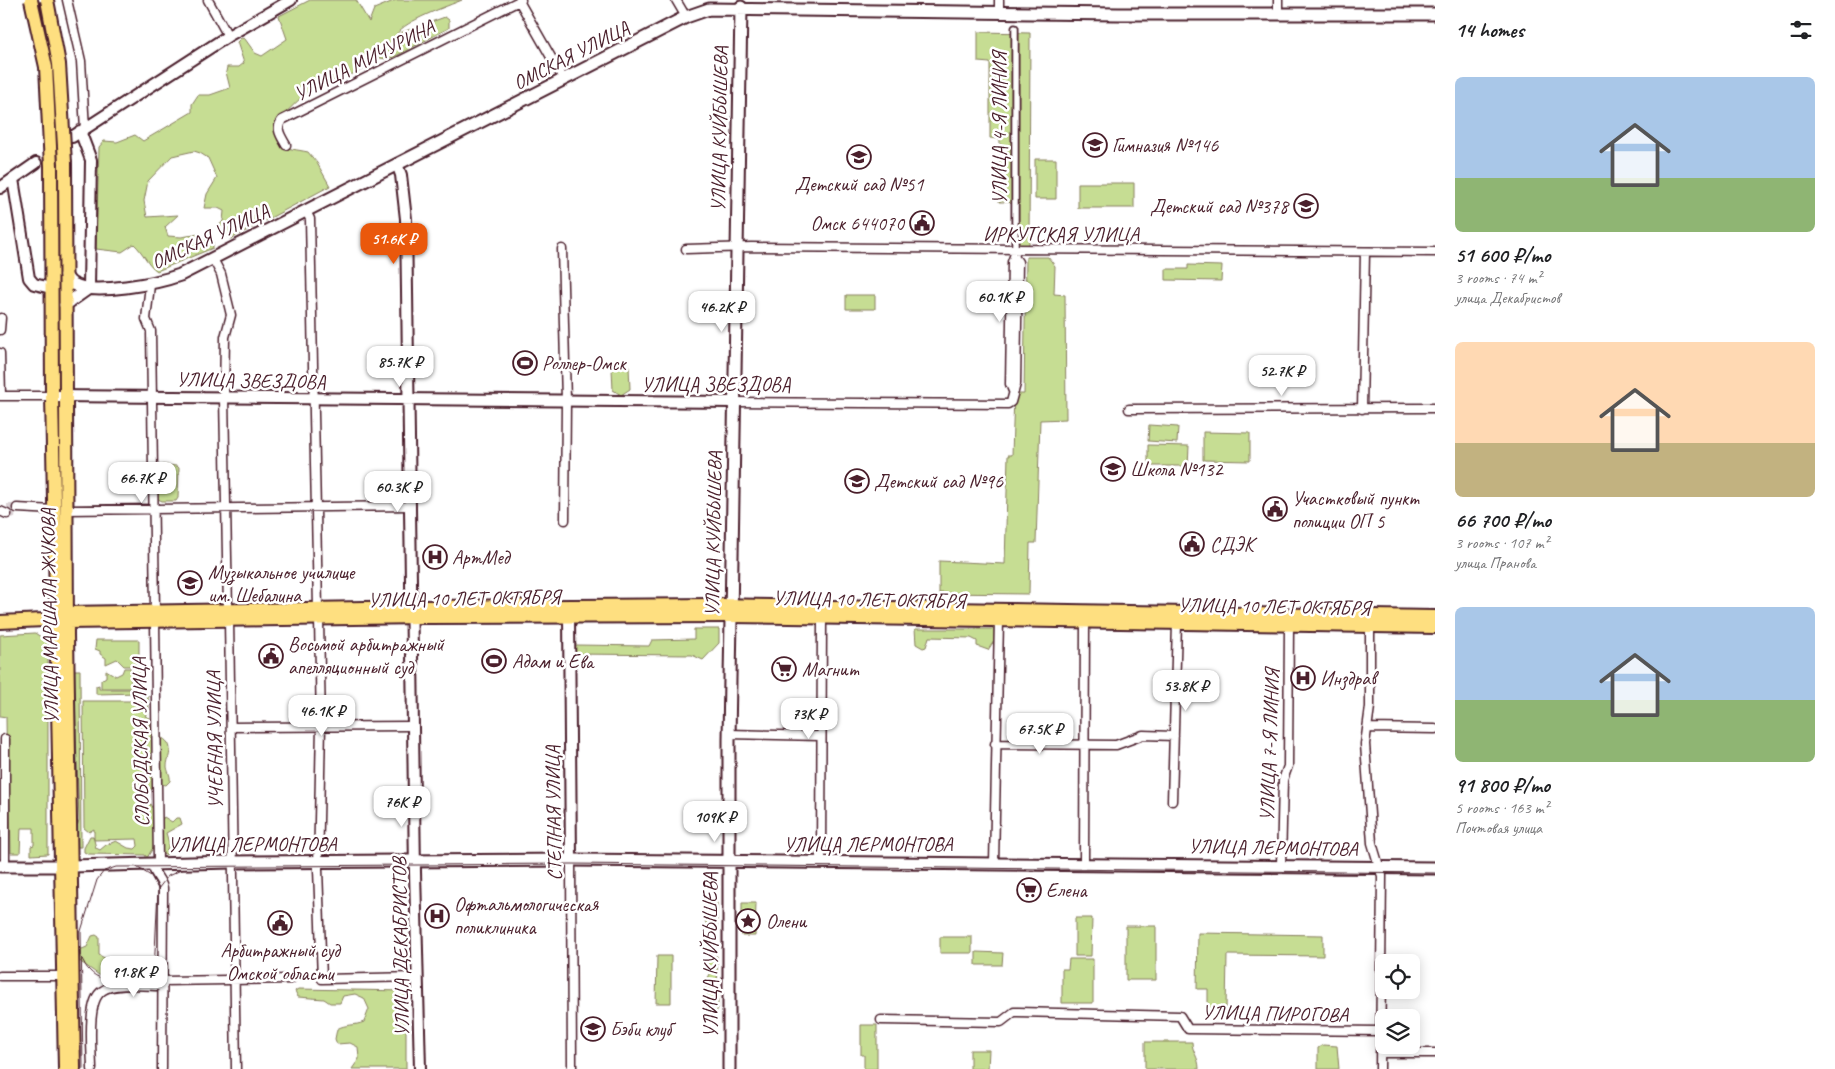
<!DOCTYPE html>
<html lang="en">
<head>
<meta charset="utf-8">
<style>
  :root { --surface:#fff; --page:#f6f6f6; --text:#202124; --muted:#757577; --accent:#ea580c }
  body { margin:0; font-family:Caveat,sans-serif; background:var(--page); color:var(--text); height:100vh; display:flex; flex-direction:column; font-size:19px; white-space:nowrap }
  * { box-sizing:border-box; margin:0 }
  p { font-size:16px; color:var(--muted) }
  .icon { flex:none; width:28px; height:28px; fill:none; stroke:currentColor; stroke-width:2; stroke-linecap:round; stroke-linejoin:round }
  .map { position:relative; flex:1; overflow:hidden }
  .drawer { display:flex; flex-direction:column; background:var(--surface); width:400px }
  .drawer>* { flex:none }
  .controls { position:absolute; left:1375px; top:954px; display:grid; gap:10px }
  .controls a { display:grid; place-items:center; width:45px; height:45px; border-radius:8px; background:var(--surface); box-shadow:0 2px 12px #0003; font-size:25px }
  .price { position:absolute; translate:-50% -42px; padding:0 11px; border-radius:10px; background:#fff; color:#222; font-size:16px; line-height:32px; filter:drop-shadow(0 1px 2px #0008) }
  .price::after { content:''; position:absolute; left:50%; top:30px; width:15px; height:11px; margin-left:-8px; background:inherit; clip-path:polygon(0 0,100% 0,50% 100%) }
  .price.current { background:var(--accent); color:#fff }
  ul { padding:0; list-style:none }
  li { display:grid; align-content:center; gap:10px; height:265px; padding:0 20px }
  li span { display:grid; place-items:center; height:155px; border-radius:8px; color:#555 }
  li>.icon { margin-inline-start:auto }
  span .icon { width:90px; height:90px; fill:#fffc; stroke-width:1 }
  li b { font-size:21px }
  h2 { display:flex; justify-content:space-between; align-items:center; height:60px; padding:0 20px; font-size:21px }
  main { display:flex; flex:1; min-height:0 }
  .map>svg:first-child { display:block }
  .green { fill:#c6dd93; stroke:#887e5f }
  .lines { fill:none; stroke-linecap:round; stroke-linejoin:round }
  .minor-tunnel { stroke:#dbd2d5; stroke-width:8; stroke-dasharray:8 4; stroke-linecap:butt }
  .pedestrian-casing { stroke:#4a1f2b; stroke-width:9 }
  .minor-casing { stroke:#4a1f2b; stroke-width:11 }
  .tertiary-casing { stroke:#4a1f2b; stroke-width:14 }
  .secondary-casing { stroke:#4a1f2b; stroke-width:15 }
  .primary-casing { stroke:#4a1f2b; stroke-width:16 }
  .pedestrian { stroke:#fff; stroke-width:5.5 }
  .minor { stroke:#fff; stroke-width:8 }
  .tertiary { stroke:#fff; stroke-width:10 }
  .secondary { stroke:#fff; stroke-width:11 }
  .primary { stroke:#fedf80; stroke-width:12 }
  .tram { stroke:#4a1f2b; stroke-width:1 }
  .primary-bridge-casing { stroke:#4a1f2b; stroke-width:16; stroke-linecap:butt }
  .primary-bridge { stroke:#fedf80; stroke-width:12 }
  .labels { text-anchor:middle; stroke-width:5; stroke-linejoin:round; paint-order:stroke }
  .street-label { font-size:20px; fill:#4a1f2b; stroke:#fff }
  .poi-label { font-size:20px; fill:#4a1f2b; stroke:#fff; text-anchor:start }
</style>
</head>
<body>
<main>
<div class="map">
<svg width="1435" height="1069" viewBox="0 0 1435 1069">
  <rect width="100%" height="100%" fill="#fff"/>
  <filter id="ink" filterUnits="userSpaceOnUse"><feTurbulence type="fractalNoise" baseFrequency=".02" numOctaves="2"/><feDisplacementMap in="SourceGraphic" scale="10" xChannelSelector="R" yChannelSelector="G"/><feConvolveMatrix kernelMatrix="1 2 1 2 8 2 1 2 1" color-interpolation-filters="sRGB"/></filter>
  <g filter="url(#ink)">
    <!-- green -->
    <path class="green" d="M310 0H356L369 22 374 9 396 0H462C448 6 404 21 397 34L445 17 449 20V28L394 57 386 59 380 58 379 55C370 73 331 80 314 88 302 94 289 112 275 121 275 151 285 147 308 152L317 163 330 186 231 239 220 232 218 227 223 221 224 211 218 208H204L207 194 217 178 208 158 200 153 194 151 172 156 148 181 144 201 147 217 178 215 165 227 168 236 181 237 200 234 213 242V248L157 271C147 264 143 252 134 244L122 252 96 249 99 147 104 141 117 142 135 135 143 141 192 112V104L198 95H210L230 88 226 72 227 67H239L244 63 237 42 241 38 245 39 255 53 262 56 287 39 279 16Z
      M978 32 1030 33 1029 246H1013L1012 205 1009 202H999L1000 139 990 138V63L978 62Z
      M1035 159H1056V199H1035Z
      M1078 183H1134V208H1078Z
      M1026 257H1048L1055 266 1054 294 1065 295 1066 419 1040 420 1036 543H1030L1029 594 939 593V561L1005 564 1008 455H1012L1014 394H1024Z
      M1188 265 1222 266 1221 281 1166 280V269H1188Z
      M846 295H875V309H846Z
      M620 364 629 366 630 389 621 395 613 390 612 369Z
      M1149 425 1178 427 1177 443 1148 441Z
      M1203 432 1250 433V461L1203 460Z
      M1148 445 1189 446 1188 466H1148Z
      M163 465 177 466 179 468 178 498 176 501H162L158 499 159 469Z
      M694 629H719V643L703 660 692 655 571 654 572 649 576 645 649 646 652 640 694 639Z
      M915 629H994V641L988 650 977 646V641L971 638 929 637 926 647 923 648 916 644Z
      M35 633 48 642V854L31 855V846L34 845V828H21L20 853H11L10 795 7 794 6 717 0 716V635Z
      M96 640H139V666H124L117 659 106 664V658L100 654V651L95 649Z
      M124 668H131V688H101V680L106 677V670L116 676 122 673Z
      M132 668H139V693L96 694V686L99 685V689H132Z
      M74 670H80L81 847H77L76 831 79 820Z
      M143 696H148L149 710 145 716 150 718C150 745 159 731 168 743 173 750 167 759 167 766 167 771 171 775 170 781L166 785 160 784 153 759 154 788 147 791 148 800 160 823 164 817 172 822 176 818H180L182 824 166 833 169 843 166 855 160 854 154 846 147 858 145 855 88 854 84 852V848L90 836H93L96 848 100 850 106 845 116 841 128 848 135 849 138 846 137 839 94 840V829L89 832 84 828 83 701H143Z
      M714 901 717 903V929L711 932C700 914 705 918 714 901Z
      M742 903H756L755 936H742Z
      M1075 918H1092L1091 956H1075Z
      M1126 926H1156V980H1126Z
      M1198 933 1323 935V956L1227 955 1226 1009H1208V989H1197Z
      M96 935 99 937V955L123 968V974L120 978 99 975 78 960 77 951 87 947 92 936Z
      M940 937H972V953H940Z
      M976 952 1003 953 1002 965H976Z
      M710 954 717 956 718 1008 714 1016H710L707 1013 709 1003 705 984 710 974 707 963Z
      M657 956H671V1003H656Z
      M1069 959H1093V1003H1062V969H1068Z
      M298 989 406 991V1069H352L359 1059 358 1047 350 1043 337 1044 335 1039 337 1029C345 1024 355 1026 364 1022L369 1009 364 998 355 994 343 996 340 1003H330L324 999 298 997 295 991Z
      M861 1025H877V1069H864V1055H861Z
      M1145 1042H1192C1192 1052 1199 1057 1199 1069H1145Z
      M1323 1045 1337 1046 1339 1069H1318V1048Z
      M970 1050H989L988 1069H970Z"/>
    <g class="lines">
      <!-- minor-tunnel -->
      <path class="minor-tunnel" d="M7 508H17
        M7 514 17 513"/>
      <!-- pedestrian casing -->
      <g class="pedestrian-casing">
        <path id="pedestrian" d="M1015 28V250"/>
      </g>
      <!-- minor casing -->
      <g class="minor-casing">
        <path id="minor" d="M67 0 81 61 85 129
          M208 0 228 36
          M676 0 686 17
          M999 0V13
          M1278 0V13
          M519 1 564 80
          M286 145C281 136 275 129 282 120L521 0
          M306 211 310 219 318 608
          M562 249 566 401 565 520
          M686 249 751 247 1435 252
          M213 259 221 274 231 315 225 337 224 397 228 610
          M150 285 146 319 151 331 155 611
          M0 330 1 318
          M0 353 1 396
          M1013 391 1010 384 1012 262 1015 254
          M0 396H52
          M734 402 1008 404 1011 402 1016 384 1018 262 1015 258
          M1129 409 1435 408
          M1362 409 1365 252
          M17 508 54 510
          M66 510 411 506
          M0 511 7 514
          M319 619 321 726 318 869 322 979 418 977
          M229 620 236 1069
          M155 621 158 863
          M1370 626V707L1365 744 1372 843 1382 876 1380 1069
          M231 727 413 726
          M1368 728 1435 729
          M729 734 820 736
          M5 739V866
          M995 744 1116 745 1143 735 1174 736
          M1172 801 1177 623
          M571 860 572 1069
          M152 863C152 873 161 878 163 888L162 1069
          M821 863 822 617
          M994 864 999 620
          M1084 864 1085 621
          M1281 866 1283 780 1288 766 1289 625
          M0 976H65
          M163 981 291 979
          M881 1020 1001 1022 1014 1012H1018L1180 1016 1188 1029 1380 1031
          M1380 1053H1435
          M92 1069C92 1052 86 1001 102 991 113 982 148 986 163 986"/>
      </g>
      <!-- tertiary casing -->
      <g class="tertiary-casing">
        <path id="tertiary" d="M80 131 91 160 89 288
          M72 137 228 36 291 0
          M397 164 401 175 406 219 415 872 420 1069
          M13 179 29 278 34 284 51 288
          M0 188 36 163
          M52 396 734 402
          M569 616 571 860"/>
      </g>
      <!-- secondary casing -->
      <g class="secondary-casing">
        <path id="secondary" d="M65 275C67 278 69 282 73 284 93 296 158 283 180 275L686 17 709 9 1119 14H1435
          M65 305 89 288
          M0 866H61
          M71 866 232 862 571 860 1435 868
          M729 1069V740L741 7"/>
      </g>
      <!-- primary casing -->
      <g class="primary-casing">
        <path id="primary" d="M65 163 67 635 74 1069
          M51 166 52 396 65 1069
          M47 619 67 613 423 607 716 605 1435 617
          M0 622 44 620 67 622 423 617 731 616 1435 627"/>
      </g>
      <!-- pedestrian -->
      <use href="#pedestrian" class="pedestrian"/>
      <!-- minor -->
      <use href="#minor" class="minor"/>
      <!-- tertiary -->
      <use href="#tertiary" class="tertiary"/>
      <!-- secondary -->
      <use href="#secondary" class="secondary"/>
      <!-- primary -->
      <use href="#primary" class="primary"/>
      <!-- tram -->
      <path class="tram" d="M158 889 168 876 181 870
        M81 957C84 962 86 968 90 971 103 986 140 982 154 973L158 889 151 876 135 866
        M83 1069 81 931 97 880 104 871 116 867 571 864 1435 873"/>
      <!-- primary-bridge casing -->
      <g class="primary-bridge-casing">
        <path id="primary-bridge" d="M31 0 46 67 51 166
          M47 0 59 64 65 163"/>
      </g>
      <!-- primary-bridge -->
      <use href="#primary-bridge" class="primary-bridge"/>
    </g>
  </g>
  <!-- icons -->
  <defs>
    <g id="school-ring" transform="scale(1.25)"><circle r="9.5" fill="#fff" stroke="#4a1f2b" stroke-width="1.5"/><path d="M0-5L7-2L0 1L-7-2ZM-4 1L0 2.5L4 1V4Q0 6-4 4Z" fill="#4a1f2b"/></g>
    <g id="civic-ring" transform="scale(1.25)"><circle r="9.5" fill="#fff" stroke="#4a1f2b" stroke-width="1.5"/><path d="M-.6-6.5H3V-4.5H.6V-3L4-1V1h2V6H-6V1h2V-1L-.6-3ZM-1.2 2.5V6h2.4V2.5Z" fill="#4a1f2b"/></g>
    <g id="stadium-ring" transform="scale(1.25)"><circle r="9.5" fill="#fff" stroke="#4a1f2b" stroke-width="1.5"/><path d="M0-5a6.5 5 0 1 0 0 10a6.5 5 0 1 0 0-10ZM-3.5-1.8h7v3.6h-7Z" fill="#4a1f2b"/></g>
    <g id="hospital-ring" transform="scale(1.25)"><circle r="9.5" fill="#fff" stroke="#4a1f2b" stroke-width="1.5"/><path d="M-5-5h3v3.5h4V-5h3V5h-3V1.5h-4V5h-3Z" fill="#4a1f2b"/></g>
    <g id="university-ring" transform="scale(1.25)"><circle r="9.5" fill="#fff" stroke="#4a1f2b" stroke-width="1.5"/><path d="M0-5L7-2L0 1L-7-2ZM-4 1L0 2.5L4 1V4Q0 6-4 4Z" fill="#4a1f2b"/></g>
    <g id="supermarket-ring" transform="scale(1.25)"><circle r="9.5" fill="#fff" stroke="#4a1f2b" stroke-width="1.5"/><path d="M-6-5.5h2.5l.6 2H6L4.5 2H-2.5L-4.4-4H-6ZM-1.5 3.2a1.3 1.3 0 1 0 .1 0ZM3 3.2a1.3 1.3 0 1 0 .1 0Z" fill="#4a1f2b"/></g>
    <g id="sight-ring" transform="scale(1.25)"><circle r="9.5" fill="#fff" stroke="#4a1f2b" stroke-width="1.5"/><path d="M0-6L1.8-2.2L6-1.7L2.9 1.2L3.7 5.4L0 3.3L-3.7 5.4L-2.9 1.2L-6-1.7L-1.8-2.2Z" fill="#4a1f2b"/></g>
  </defs>
  <g fill-rule="evenodd">
    <use href="#school-ring" x="1095" y="145"/>
    <use href="#school-ring" x="859" y="157"/>
    <use href="#school-ring" x="1306" y="206"/>
    <use href="#civic-ring" x="922" y="223"/>
    <use href="#stadium-ring" x="525" y="363"/>
    <use href="#school-ring" x="1113" y="469"/>
    <use href="#school-ring" x="857" y="481"/>
    <use href="#civic-ring" x="1275" y="509"/>
    <use href="#civic-ring" x="1192" y="544"/>
    <use href="#hospital-ring" x="435" y="557"/>
    <use href="#university-ring" x="190" y="583"/>
    <use href="#civic-ring" x="271" y="656"/>
    <use href="#stadium-ring" x="494" y="661"/>
    <use href="#supermarket-ring" x="784" y="669"/>
    <use href="#hospital-ring" x="1303" y="678"/>
    <use href="#supermarket-ring" x="1029" y="890"/>
    <use href="#hospital-ring" x="437" y="916"/>
    <use href="#sight-ring" x="748" y="921"/>
    <use href="#civic-ring" x="280" y="923"/>
    <use href="#school-ring" x="593" y="1029"/>
  </g>
  <g class="labels">
    <!-- street labels -->
    <g class="street-label">
      <text transform="translate(571 55) rotate(-27)" y="7">ОМСКАЯ УЛИЦА</text>
      <text transform="translate(364 60) rotate(-27)" y="7">УЛИЦА МИЧУРИНА</text>
      <text transform="translate(999 128) rotate(-90)" y="7">УЛИЦА 4-Я ЛИНИЯ</text>
      <text transform="translate(719 129) rotate(-89)" y="7">УЛИЦА КУЙБЫШЕВА</text>
      <text x="1061" y="241">ИРКУТСКАЯ УЛИЦА</text>
      <text transform="translate(210 236) rotate(-25)" y="7">ОМСКАЯ УЛИЦА</text>
      <text transform="translate(251 380) rotate(1)" y="7">УЛИЦА ЗВЕЗДОВА</text>
      <text x="716" y="391">УЛИЦА ЗВЕЗДОВА</text>
      <text transform="translate(713 534) rotate(-89)" y="7">УЛИЦА КУЙБЫШЕВА</text>
      <text transform="translate(464 598) rotate(-1)" y="7">УЛИЦА 10 ЛЕТ ОКТЯБРЯ</text>
      <text transform="translate(869 599) rotate(1)" y="7">УЛИЦА 10 ЛЕТ ОКТЯБРЯ</text>
      <text transform="translate(1274 606) rotate(1)" y="7">УЛИЦА 10 ЛЕТ ОКТЯБРЯ</text>
      <text transform="translate(49 616) rotate(-91)" y="7">УЛИЦА МАРШАЛА ЖУКОВА</text>
      <text transform="translate(214 740) rotate(-91)" y="7">УЧЕБНАЯ УЛИЦА</text>
      <text transform="translate(140 742) rotate(-91)" y="7">СЛОБОДСКАЯ УЛИЦА</text>
      <text transform="translate(1269 745) rotate(-88)" y="7">УЛИЦА 7-Я ЛИНИЯ</text>
      <text transform="translate(553 813) rotate(-91)" y="7">СТЕПНАЯ УЛИЦА</text>
      <text x="252" y="851">УЛИЦА ЛЕРМОНТОВА</text>
      <text x="868" y="851">УЛИЦА ЛЕРМОНТОВА</text>
      <text transform="translate(1273 847) rotate(1)" y="7">УЛИЦА ЛЕРМОНТОВА</text>
      <text transform="translate(400 947) rotate(-91)" y="7">УЛИЦА ДЕКАБРИСТОВ</text>
      <text transform="translate(710 955) rotate(-90)" y="7">УЛИЦА КУЙБЫШЕВА</text>
      <text transform="translate(1275 1013) rotate(1)" y="7">УЛИЦА ПИРОГОВА</text>
    </g>
    <!-- poi labels -->
    <g class="poi-label">
      <text x="1112" y="152">Гимназия №146</text>
      <text x="859" y="191" text-anchor="middle">Детский сад №51</text>
      <text x="1288" y="213" text-anchor="end">Детский сад №378</text>
      <text x="904" y="230" text-anchor="end">Омск 644070</text>
      <text x="542" y="370">Роллер-Омск</text>
      <text x="1130" y="476">Школа №132</text>
      <text x="874" y="488">Детский сад №96</text>
      <text x="1292" y="505">Участковый пункт<tspan x="1292" dy="23">полиции ОП 5</tspan></text>
      <text x="1210" y="551">СДЭК</text>
      <text x="452" y="564">АртМед</text>
      <text x="208" y="579">Музыкальное училище<tspan x="208" dy="23">им. Шебалина</tspan></text>
      <text x="288" y="651">Восьмой арбитражный<tspan x="288" dy="23">апелляционный суд</tspan></text>
      <text x="512" y="668">Адам и Ева</text>
      <text x="802" y="676">Магнит</text>
      <text x="1320" y="685">Инздрав</text>
      <text x="1046" y="897">Елена</text>
      <text x="454" y="911">Офтальмологическая<tspan x="454" dy="23">поликлиника</tspan></text>
      <text x="766" y="928">Олени</text>
      <text x="280" y="957" text-anchor="middle">Арбитражный суд<tspan x="280" dy="23">Омской области</tspan></text>
      <text x="610" y="1036">Бэби клуб</text>
    </g>
  </g>
</svg>
<div class="controls">
<a><svg class="icon" aria-label="locate" viewBox="0 0 24 24"><circle cx="12" cy="12" r="6"/><path d="M12 2v4M12 18v4M2 12h4M18 12h4"/></svg></a>
<a><svg class="icon" aria-label="layers" viewBox="0 0 24 24"><path d="M12 4l9 5-9 5-9-5zM3 14l9 5 9-5"/></svg></a>
</div>
<b class="price current" style="left:394px;top:265px">51.6K ₽</b>
<b class="price" style="left:1000px;top:323px">60.1K ₽</b>
<b class="price" style="left:722px;top:333px">46.2K ₽</b>
<b class="price" style="left:400px;top:388px">85.7K ₽</b>
<b class="price" style="left:1282px;top:397px">52.7K ₽</b>
<b class="price" style="left:142px;top:504px">66.7K ₽</b>
<b class="price" style="left:398px;top:513px">60.3K ₽</b>
<b class="price" style="left:1186px;top:712px">53.8K ₽</b>
<b class="price" style="left:322px;top:737px">46.1K ₽</b>
<b class="price" style="left:809px;top:740px">73K ₽</b>
<b class="price" style="left:1040px;top:755px">67.5K ₽</b>
<b class="price" style="left:402px;top:828px">76K ₽</b>
<b class="price" style="left:715px;top:843px">109K ₽</b>
<b class="price" style="left:134px;top:998px">91.8K ₽</b>
</div>
<section class="drawer">
<h2>14 homes<svg class="icon" aria-label="filters" viewBox="0 0 24 24"><path d="M4 7h16M4 17h16"/><circle cx="9" cy="7" r="2"/><circle cx="15" cy="17" r="2"/></svg></h2>
<ul>
<li><span style="background:linear-gradient(#a9c7e8 65%,#8fb573 0)"><svg class="icon" aria-label="home" viewBox="0 0 24 24"><path d="M3 11l9-7 9 7M6 9v11h12V9"/></svg></span><div><b>51 600 ₽/mo</b><p>3 rooms · 74 m²</p><p>улица Декабристов</p></div></li>
<li><span style="background:linear-gradient(#ffd9b3 65%,#c2b280 0)"><svg class="icon" aria-label="home" viewBox="0 0 24 24"><path d="M3 11l9-7 9 7M6 9v11h12V9"/></svg></span><div><b>66 700 ₽/mo</b><p>3 rooms · 107 m²</p><p>улица Пранова</p></div></li>
<li><span style="background:linear-gradient(#a9c7e8 60%,#8fb573 0)"><svg class="icon" aria-label="home" viewBox="0 0 24 24"><path d="M3 11l9-7 9 7M6 9v11h12V9"/></svg></span><div><b>91 800 ₽/mo</b><p>5 rooms · 163 m²</p><p>Почтовая улица</p></div></li>
</ul>
</section>
</main>
</body>
</html>
